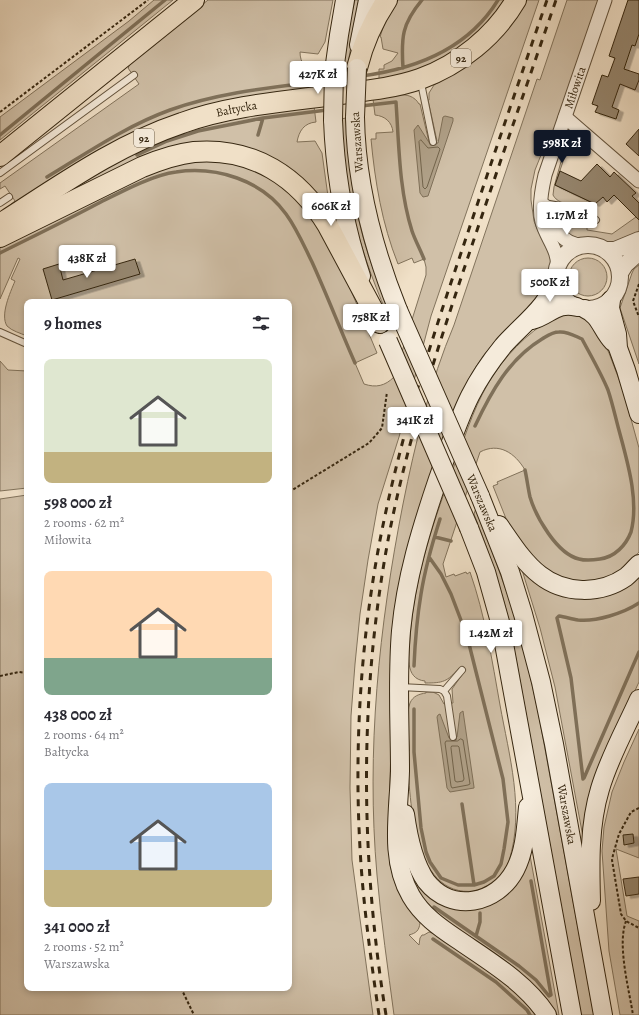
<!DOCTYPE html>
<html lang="en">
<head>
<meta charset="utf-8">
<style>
  :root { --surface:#fff; --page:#f2f2f3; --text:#2b2b33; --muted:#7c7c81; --accent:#111827 }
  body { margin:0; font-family:Alegreya,serif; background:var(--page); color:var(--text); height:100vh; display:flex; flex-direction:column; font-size:15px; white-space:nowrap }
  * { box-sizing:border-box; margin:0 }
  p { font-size:13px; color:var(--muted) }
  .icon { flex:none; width:22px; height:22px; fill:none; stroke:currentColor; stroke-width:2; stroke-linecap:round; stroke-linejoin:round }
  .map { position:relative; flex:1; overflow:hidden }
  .side { position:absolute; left:24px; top:299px; width:268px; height:692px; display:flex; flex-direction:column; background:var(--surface); border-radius:8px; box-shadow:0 2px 6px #0003 }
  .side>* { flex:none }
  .price { position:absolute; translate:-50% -34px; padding:0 9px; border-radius:4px; background:#fff; color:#222; font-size:13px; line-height:26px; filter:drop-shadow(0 1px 2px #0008) }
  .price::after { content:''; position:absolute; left:50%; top:24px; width:12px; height:9px; margin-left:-6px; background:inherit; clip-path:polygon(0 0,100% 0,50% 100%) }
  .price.active { background:var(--accent); color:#fff }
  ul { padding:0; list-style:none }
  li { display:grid; align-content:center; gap:8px; height:212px; padding:0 20px }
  li span { display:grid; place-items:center; height:124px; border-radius:8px; color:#555 }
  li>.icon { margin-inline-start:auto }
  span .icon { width:72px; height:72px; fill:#fffc; stroke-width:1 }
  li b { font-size:17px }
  h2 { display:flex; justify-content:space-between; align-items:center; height:48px; padding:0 20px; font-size:17px }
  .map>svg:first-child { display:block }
  .green { fill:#d0c0a8; stroke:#82735c }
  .water { fill:#b0a189; stroke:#7f7059 }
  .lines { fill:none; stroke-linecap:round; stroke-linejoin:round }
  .shore { stroke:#72644c; stroke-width:1 }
  .stream { stroke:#7f7059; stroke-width:3.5 }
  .building { fill:#96876f; stroke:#352610; filter:url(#shadow) }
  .service-casing { stroke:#64543e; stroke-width:8 }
  .minor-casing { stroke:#64543e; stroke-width:15 }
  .tertiary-casing { stroke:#64543e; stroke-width:18 }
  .secondary-casing { stroke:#352610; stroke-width:20 }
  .primary-casing { stroke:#352610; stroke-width:22 }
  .path { stroke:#352610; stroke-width:2; stroke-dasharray:3 2; stroke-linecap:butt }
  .service { stroke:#f5ebdb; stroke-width:6 }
  .minor { stroke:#f5ebdb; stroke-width:13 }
  .tertiary { stroke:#f5ebdb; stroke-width:16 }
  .secondary { stroke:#f5ebdb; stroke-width:18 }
  .primary { stroke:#f0e0c7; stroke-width:20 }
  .rail { stroke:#352610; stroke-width:3; stroke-dasharray:7 7; stroke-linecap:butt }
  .secondary-bridge-casing { stroke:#352610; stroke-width:20; stroke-linecap:butt }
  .secondary-bridge { stroke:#f5ebdb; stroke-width:18 }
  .labels { text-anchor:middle; stroke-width:4; stroke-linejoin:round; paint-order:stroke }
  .shield { fill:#f5ebdb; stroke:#6f614d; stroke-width:1 }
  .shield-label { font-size:11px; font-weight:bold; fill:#352610 }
  .street-label { font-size:12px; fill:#352610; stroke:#f5ebdb }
</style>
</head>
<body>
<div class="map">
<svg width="639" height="1015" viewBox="0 0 639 1015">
  <defs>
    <filter id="shadow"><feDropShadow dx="4.5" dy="2.5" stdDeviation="0" flood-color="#0004"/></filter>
  </defs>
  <rect width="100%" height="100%" fill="#f0e0c7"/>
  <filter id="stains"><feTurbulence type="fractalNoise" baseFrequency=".005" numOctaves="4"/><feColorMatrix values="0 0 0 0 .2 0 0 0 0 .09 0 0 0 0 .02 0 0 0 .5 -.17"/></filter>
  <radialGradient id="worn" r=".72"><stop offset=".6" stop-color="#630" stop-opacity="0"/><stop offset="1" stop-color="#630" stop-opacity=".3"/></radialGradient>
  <!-- green -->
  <path class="green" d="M154 0H173L0 140V117L129 21Z
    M208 0H333L325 42 318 54 300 52C300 63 306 70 316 73L319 88 248 98 11 206 10 205 15 201 5 186 0 189V183L139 84 128 68 129 67 128 65Z
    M355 0H359L347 69 343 70 349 25Z
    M398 0H504C481 34 449 60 410 73 400 76 389 77 379 80V69H384V65L392 61 398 53 383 49 381 37H380L385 21Z
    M527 0H539L431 316 399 437 378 504 368 560 360 614 355 664 351 716 350 788 352 860 373 1015H0V499L27 495V988H289V302H27V336C20 333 12 331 7 326 0 315 10 293 15 281L11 279 20 259 18 258 0 299V245L141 174 206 158 255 166 307 204 345 276 377 353 355 363 364 384C376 388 385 386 394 377L426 275V267L424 259 414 263 412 258 398 264C382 224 375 182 371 139H376V133L393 132C392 122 385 116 375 115L373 99C387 97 410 88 419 104H420L429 142 437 141 428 100H429V93L434 85 458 71 523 7Z
    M567 0H600L564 107 547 145H545L535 170 531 189V200L534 221 538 231 549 252 551 261 548 280 539 297 498 338 483 356 472 373 463 391 426 491 391 750 388 834 390 865 395 883 420 923C419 931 416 933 409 935L419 945 420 938 422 935H424L429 932 435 934 503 980 539 1015H394C388 969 381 922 377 875 366 751 379 626 403 504 415 444 430 382 454 325L537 79 540 80Z
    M314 106 316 122C304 123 299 131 297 142L315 141 322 153 330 211 223 145 39 210C87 180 136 146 191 129 231 117 273 112 314 106Z
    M346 118C348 161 353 203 365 244 373 271 384 296 395 321L393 327C377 292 363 256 354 218 346 186 344 152 341 119Z
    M573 141 574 144 568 147 555 185 595 204C584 207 559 207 553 195L554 187 565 147 569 143Z
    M560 209C577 210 588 209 587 230L612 234 636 217 639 219V233L618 243H607L595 239 578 238 570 236 564 230 558 221 556 212Z
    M569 277a19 19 0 1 1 38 0a19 19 0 1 1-38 0Z
    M639 265V364L620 308 632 273 634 269Z
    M561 312 586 317 601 337 609 353 623 390 639 448V552L624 569 602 581 568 582 532 560 509 526 493 486 498 484 497 482 525 470C515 453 499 442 480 452L443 564 446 577 454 574 455 576 466 572 467 574 470 572C485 615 492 660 500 705 509 755 525 810 509 861 504 875 490 890 475 891 410 899 410 793 407 750L409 751C409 740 406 712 410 703 413 696 419 694 426 693V692H433L439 695 444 704 453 703 452 689 464 672 459 668C447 682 443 683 425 683V681C404 679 409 654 410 639 414 577 434 519 456 461 467 431 476 400 495 373 512 347 535 328 561 312Z
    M0 361 8 370 27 371V488L0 491Z
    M476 508 492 551 511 604 526 658 538 711 594 1015H581L511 632C503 591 489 553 474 514Z
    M522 570C545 595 580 607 613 593 622 590 631 582 639 577V682L607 750 583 837 555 687 540 628Z
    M639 729V858L616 849 627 916 639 921V1015H620L609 951 602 851 604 827 612 792 624 762Z
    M529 850 559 1015H557L552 1007 449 926 417 893 406 859 468 909Z"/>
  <!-- water -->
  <path class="water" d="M445 116 453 118V121L428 196 423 197 420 193 414 130 418 125 430 144 438 143 443 117Z
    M463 711 474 787V788L450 792 447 788 437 717 438 715 440 714 449 738 457 737 460 713Z"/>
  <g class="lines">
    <!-- shore -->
    <path class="shore" d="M421 140 428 148 438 147 440 149 427 187 425 189 423 187 419 142Z
      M461 739 463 740 470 784 468 785 452 788 451 786 445 743 446 741H457Z
      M452 746H458L459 747 464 779 463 781 457 782 455 781 451 748Z"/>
    <!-- stream -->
    <path class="stream" d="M403 68C401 37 402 24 422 0
      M361 76C416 69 468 49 498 0
      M361 106 396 102C399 145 399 190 412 231 415 240 420 249 424 259
      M0 135 165 0
      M258 135 263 118 327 110
      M137 155 167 141 198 131 263 118
      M47 177C87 153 126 126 170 110 221 92 276 87 329 80
      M0 253C32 237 65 221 97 204 119 193 152 175 176 172 216 166 262 180 286 214 297 229 304 246 312 262 327 295 340 329 355 363
      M475 426C491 392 509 359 542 339 547 336 552 332 559 332 567 331 575 336 582 339 591 356 601 373 608 390 613 405 616 420 620 434 628 464 639 501 631 532 626 545 615 557 600 559 594 560 586 561 579 559 557 554 536 517 530 497 528 488 527 479 525 470
      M435 537 451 541
      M414 666C415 642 417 618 421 594 425 569 432 544 440 519
      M414 709V752L421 828 426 852 430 862 441 878 458 885H474L484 882 494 876 501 864 504 849 508 822 503 779 467 636 451 594 441 574 429 557
      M584 778 639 652
      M583 779 571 678 557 618 559 616C565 617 572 619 578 620 596 622 624 613 639 603
      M462 804 474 885
      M434 907 519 966 536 980 549 996 551 995 531 881
      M476 936 480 922V913
      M433 939 496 982 527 1010 530 1015"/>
  </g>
  <!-- building -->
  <path class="building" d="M628 0H639V34L635 46 632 45 624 69 639 74V80L635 90 620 84 612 107 619 110 616 119 595 112 598 106 592 104 602 75 608 77 615 58 609 56Z
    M639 129V156L626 144Z
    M597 164 610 177 614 172 636 193 632 196 639 203V220L614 195 607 202 603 197 595 204 555 185 560 171 581 181Z
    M135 259 140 274 52 300 43 269 59 264 63 280Z
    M633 834 634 843 624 845 623 835Z
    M639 877V894L626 896 623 879Z"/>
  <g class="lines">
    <!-- service casing -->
    <g class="service-casing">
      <path id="service" d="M421 83 433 142
        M0 173 134 75
        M0 203 9 197
        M544 203 582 210 588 213 596 220
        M0 332 27 344
        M400 687 440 689 444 691 447 696 453 737
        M444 691 462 670"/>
    </g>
    <!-- minor casing -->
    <g class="minor-casing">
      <g id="minor">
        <path d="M565 117 639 181"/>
        <path d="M544 205C551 223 560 245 583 245"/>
        <path id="s1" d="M557 269C560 251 546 238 542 222 538 208 542 188 545 175L605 0"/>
      </g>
    </g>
    <!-- tertiary casing -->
    <g class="tertiary-casing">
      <path id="tertiary" d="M556 277a32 32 0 1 1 64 0a32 32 0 1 1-64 0Z
        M606 250H615L639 240
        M620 273 625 265 639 252"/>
    </g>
    <!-- secondary casing -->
    <g class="secondary-casing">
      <g id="secondary">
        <path d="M359 45 368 0"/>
        <path d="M334 71 339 35 345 0"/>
        <path d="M355 117C356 185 373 248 398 310"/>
        <path d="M333 120C335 174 344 225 361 276"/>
        <path d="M611 300 610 308 617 334 618 348 626 370 639 414"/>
        <path d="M585 309C600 315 602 331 613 342"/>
        <path d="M532 320C549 316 557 301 577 307"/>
        <path id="s2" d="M480 496 510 572 523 614 541 682 554 744 603 1015"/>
        <path d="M499 525C511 542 523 562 540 575 564 594 600 595 626 577 631 573 635 568 639 564"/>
        <path d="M469 528 486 572 500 622 572 1015"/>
        <path d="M405 814C408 836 413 862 426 881 452 914 497 904 515 870 525 851 526 828 528 807"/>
        <path d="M591 901C590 864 589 825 600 789 609 758 626 728 639 699"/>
        <path d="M547 1015C525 982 489 961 457 939 439 927 422 915 411 896 389 859 399 812 400 771 400 725 397 678 401 631 406 578 421 529 438 479 448 451 457 422 470 396 479 378 490 362 503 346 520 326 551 305 556 277"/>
      </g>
    </g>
    <!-- primary casing -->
    <g class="primary-casing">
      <g id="primary">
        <path d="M357 68C363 44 373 21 387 0"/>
        <path d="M0 156 194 0"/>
        <path id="s3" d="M0 224C58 187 116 145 182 123 235 104 293 101 348 93 372 90 397 87 420 79 459 65 495 36 516 0"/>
        <path d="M0 237 142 167C159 160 176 154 194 152 253 147 299 177 328 226L380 323"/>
      </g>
    </g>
    <!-- path -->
    <path class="path" d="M0 112 148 0
      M639 284 633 301 639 317
      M289 492 369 443 382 428 387 392
      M0 676 19 672 27 673
      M639 808 631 812 619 834 613 855 612 860 621 914 626 921 639 928
      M626 921C617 945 629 989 633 1015
      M181 988 194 1015"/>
    <!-- service -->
    <use href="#service" class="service"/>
    <!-- minor -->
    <use href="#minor" class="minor"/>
    <!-- tertiary -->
    <use href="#tertiary" class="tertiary"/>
    <!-- secondary -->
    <use href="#secondary" class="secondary"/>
    <!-- primary -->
    <use href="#primary" class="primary"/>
    <!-- rail -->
    <path class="rail" d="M379 1015C371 960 363 904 360 848 354 743 361 634 382 530 401 436 430 344 461 253 489 169 518 84 547 0
      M386 1015C360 856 359 693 389 535 406 448 433 362 461 278 492 185 524 93 556 0"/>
    <!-- secondary-bridge casing -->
    <g class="secondary-bridge-casing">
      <path id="secondary-bridge" d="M355 117 357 68
        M333 120 334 71
        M398 310 480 496
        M388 341 469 528"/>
    </g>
    <!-- secondary-bridge -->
    <use href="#secondary-bridge" class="secondary-bridge"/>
  </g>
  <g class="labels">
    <!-- shield labels -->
    <g class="shield">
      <rect x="451" y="49" width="20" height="18" rx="3"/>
      <rect x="134" y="129" width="20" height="18" rx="3"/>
    </g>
    <g class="shield-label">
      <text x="461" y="62">92</text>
      <text x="144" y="142">92</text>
    </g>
    <!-- street labels -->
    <g class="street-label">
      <text dy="4" stroke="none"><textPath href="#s1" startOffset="190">Miłowita</textPath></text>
      <text dy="4" stroke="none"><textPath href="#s3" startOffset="265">Bałtycka</textPath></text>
      <text transform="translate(357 142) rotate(-94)" y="4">Warszawska</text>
      <text transform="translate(482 503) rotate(67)" y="4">Warszawska</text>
      <text dy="4" stroke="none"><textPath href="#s2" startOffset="331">Warszawska</textPath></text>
    </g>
  </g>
  <rect width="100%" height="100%" filter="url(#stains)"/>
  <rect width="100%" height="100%" fill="url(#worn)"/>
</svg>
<b class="price" style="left:318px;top:95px">427K zł</b>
<b class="price active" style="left:562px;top:164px">598K zł</b>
<b class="price" style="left:331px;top:227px">606K zł</b>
<b class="price" style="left:567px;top:236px">1.17M zł</b>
<b class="price" style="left:87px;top:279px">438K zł</b>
<b class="price" style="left:550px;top:303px">500K zł</b>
<b class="price" style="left:371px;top:338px">758K zł</b>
<b class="price" style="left:415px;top:441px">341K zł</b>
<b class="price" style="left:491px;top:654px">1.42M zł</b>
<section class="side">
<h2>9 homes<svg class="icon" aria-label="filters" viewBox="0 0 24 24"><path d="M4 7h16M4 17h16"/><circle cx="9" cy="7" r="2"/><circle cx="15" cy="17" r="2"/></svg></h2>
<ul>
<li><span style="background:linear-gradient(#dfe7d0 75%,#c2b280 0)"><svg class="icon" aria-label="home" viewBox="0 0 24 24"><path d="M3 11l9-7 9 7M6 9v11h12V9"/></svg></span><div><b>598 000 zł</b><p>2 rooms · 62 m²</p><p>Miłowita</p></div></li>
<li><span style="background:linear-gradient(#ffd9b3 70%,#7fa58c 0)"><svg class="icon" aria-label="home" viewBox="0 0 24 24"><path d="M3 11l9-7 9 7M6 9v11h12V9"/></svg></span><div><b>438 000 zł</b><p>2 rooms · 64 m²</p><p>Bałtycka</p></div></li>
<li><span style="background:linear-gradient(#a9c7e8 70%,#c2b280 0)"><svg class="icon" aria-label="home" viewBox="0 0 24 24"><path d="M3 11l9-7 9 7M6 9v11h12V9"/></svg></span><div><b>341 000 zł</b><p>2 rooms · 52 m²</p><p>Warszawska</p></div></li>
</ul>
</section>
</div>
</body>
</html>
